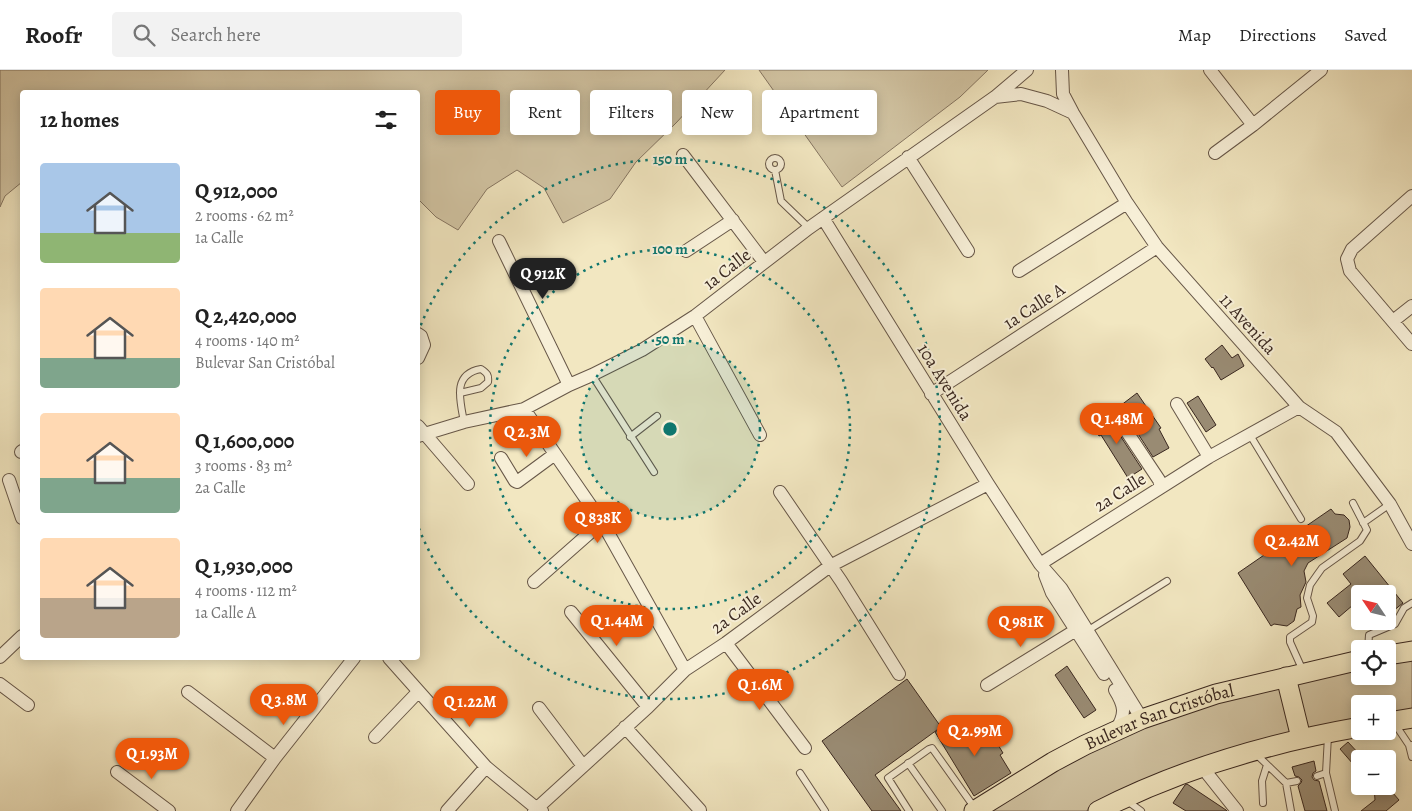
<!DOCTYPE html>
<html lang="en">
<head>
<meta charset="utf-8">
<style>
  :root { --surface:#fff; --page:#f2f2f2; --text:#222; --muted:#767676; --line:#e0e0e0; --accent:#ea580c }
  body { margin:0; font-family:Alegreya,serif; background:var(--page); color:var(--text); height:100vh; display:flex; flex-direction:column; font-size:19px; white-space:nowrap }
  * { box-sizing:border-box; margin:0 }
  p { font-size:16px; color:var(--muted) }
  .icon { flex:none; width:28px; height:28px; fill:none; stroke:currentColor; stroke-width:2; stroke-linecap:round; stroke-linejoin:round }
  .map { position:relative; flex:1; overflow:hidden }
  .details { position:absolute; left:20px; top:20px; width:400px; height:570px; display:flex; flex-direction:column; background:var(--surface); border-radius:5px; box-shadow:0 2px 12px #0003 }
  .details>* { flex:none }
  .hud { position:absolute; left:435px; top:20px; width:475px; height:45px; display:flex; gap:10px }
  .needle { width:32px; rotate:305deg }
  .tools { position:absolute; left:1351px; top:515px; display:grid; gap:10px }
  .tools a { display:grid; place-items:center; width:45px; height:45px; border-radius:5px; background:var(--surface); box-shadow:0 2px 12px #0003; font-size:25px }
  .price { position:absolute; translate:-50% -42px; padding:0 11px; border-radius:18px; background:var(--accent); color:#fff; font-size:16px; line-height:32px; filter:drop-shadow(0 1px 2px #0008) }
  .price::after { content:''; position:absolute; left:50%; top:30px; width:15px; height:11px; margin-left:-8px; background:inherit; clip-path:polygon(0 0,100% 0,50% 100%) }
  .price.active { background:#222; color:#fff }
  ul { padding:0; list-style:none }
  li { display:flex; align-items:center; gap:15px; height:125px; padding:0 20px }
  li span { display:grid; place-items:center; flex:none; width:140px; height:100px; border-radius:5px; color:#555 }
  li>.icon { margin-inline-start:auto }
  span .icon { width:60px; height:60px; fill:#fffc; stroke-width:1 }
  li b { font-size:21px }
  h2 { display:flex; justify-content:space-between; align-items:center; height:60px; padding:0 20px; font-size:21px }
  .tag { padding:0 18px; border-radius:5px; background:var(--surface); box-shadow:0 2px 12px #0003; font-size:18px; line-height:45px }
  .tag.active { background:var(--accent); color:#fff }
  header { display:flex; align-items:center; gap:30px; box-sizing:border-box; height:70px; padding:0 25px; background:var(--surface); border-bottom:1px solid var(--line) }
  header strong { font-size:24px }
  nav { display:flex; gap:28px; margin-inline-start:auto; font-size:18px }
  .search { width:350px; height:45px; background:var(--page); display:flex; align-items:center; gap:12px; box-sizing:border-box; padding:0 18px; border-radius:5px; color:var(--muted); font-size:19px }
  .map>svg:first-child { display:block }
  .green { fill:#d3c6a5; stroke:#867662 }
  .building { fill:#998b73; stroke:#39271f }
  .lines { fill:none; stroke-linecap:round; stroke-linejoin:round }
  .service-casing { stroke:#675748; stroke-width:8 }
  .minor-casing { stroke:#675748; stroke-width:14 }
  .primary-casing { stroke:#39271f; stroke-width:21 }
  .service { stroke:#f7efd7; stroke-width:6 }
  .minor { stroke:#f7efd7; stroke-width:12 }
  .primary { stroke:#f2e7c1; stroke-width:19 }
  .ring { fill:none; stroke:#0f766e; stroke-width:2.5; stroke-dasharray:2.5 5 }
  .labels { text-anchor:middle; stroke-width:4; stroke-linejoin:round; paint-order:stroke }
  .street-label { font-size:18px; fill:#39271f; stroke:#f7efd7 }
  .centre { fill:#0f766e; stroke:#f7efd7; stroke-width:2.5 }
  .ring-label { font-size:15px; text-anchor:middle; font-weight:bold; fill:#0f766e; stroke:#f7efd7; stroke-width:4; stroke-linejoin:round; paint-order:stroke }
</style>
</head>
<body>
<header>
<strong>Roofr</strong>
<div class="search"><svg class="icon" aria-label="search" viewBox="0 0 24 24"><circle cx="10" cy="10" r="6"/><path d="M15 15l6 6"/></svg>Search here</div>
<nav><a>Map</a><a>Directions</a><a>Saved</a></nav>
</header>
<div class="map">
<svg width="1412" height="741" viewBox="0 0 1412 741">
  <rect width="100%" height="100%" fill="#f2e7c1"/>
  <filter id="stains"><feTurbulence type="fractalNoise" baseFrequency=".004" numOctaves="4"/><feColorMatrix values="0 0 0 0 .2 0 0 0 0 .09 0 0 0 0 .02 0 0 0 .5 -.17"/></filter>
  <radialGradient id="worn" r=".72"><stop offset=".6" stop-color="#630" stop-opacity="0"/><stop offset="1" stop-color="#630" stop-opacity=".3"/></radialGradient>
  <!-- green -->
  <path class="green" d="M0 0H725L676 53 636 92 610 129 563 153 544 118 517 100 487 119 458 160 436 147 418 129V22H22V112L5 126 0 137Z
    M759 0H988L960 27 842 117Z
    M1412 587V642L1388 645V634H1360V651L1303 664 1291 611 1360 595V606H1388V591Z
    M1283 612 1295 666 1117 725 1086 741H983L1040 706 1167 644Z"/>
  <!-- building -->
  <path class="building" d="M1222 275 1232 288 1238 284 1244 296 1221 310 1213 297 1212 298 1205 289Z
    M1137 323 1161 358 1159 359 1169 378 1153 387 1120 336Z
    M1198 326 1216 355 1206 362 1187 333Z
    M1106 344 1142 399 1128 408 1101 365 1099 366 1091 352Z
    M1331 439 1335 444 1344 445 1349 450 1350 457 1347 468 1308 493 1304 501 1306 512 1300 525 1301 537 1297 539 1294 551 1287 556 1274 554 1271 556 1238 503Z
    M1365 486 1403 533 1388 545V524H1360V529L1339 547 1327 533 1351 514 1343 504Z
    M1067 596 1096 640 1084 648 1055 605Z
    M907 609 941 657 875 705 901 741H872L822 671Z
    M953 650 964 669 986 655 1003 683 1000 685 1011 703 974 726 935 662Z
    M1348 672 1360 685V702L1340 679Z
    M1314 691 1316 701 1313 703 1312 707 1314 710 1319 711 1327 741H1305L1298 716 1301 713 1302 710 1299 707 1295 706 1292 697Z
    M1187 714 1226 740 1227 741H1186L1173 733 1185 715Z
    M1374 716H1387L1399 730 1386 741H1361L1375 730Z"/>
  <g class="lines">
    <!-- service casing -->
    <g class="service-casing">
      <path id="service" d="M769 94a6 6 0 1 1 12 0a6 6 0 1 1-12 0Z
        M775 100 781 131 809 158
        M592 305 654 402
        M460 323 481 318 488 312C489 305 487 303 481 299 452 304 460 330 464 352
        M1250 365 1301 449
        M630 367 657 346
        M1363 453 1390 434
        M1087 561 1167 511
        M1368 579 1369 565 1395 554 1404 538 1412 533
        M1303 601 1290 572V567L1312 552 1313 546 1307 528 1310 515 1317 505 1322 498 1360 471 1367 460 1353 433
        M1395 654 1409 675H1412
        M1409 675 1412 687
        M1256 684 1286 713 1297 711
        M908 693 942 741
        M800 703 825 741
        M1326 703 1335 741
        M1317 706 1326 703 1328 666
        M1286 713 1291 741
        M1126 730 1141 741
        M1263 733 1262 711 1267 695
        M909 741 888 708 929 679 932 678 974 737"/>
    </g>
    <!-- minor casing -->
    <g class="minor-casing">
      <path id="minor" d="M1062 0 1063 24 1073 43 1127 133 1157 177 1299 337 1336 362 1390 434 1412 474
        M1210 0 1253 55
        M995 27 1021 24 1047 31 1073 43
        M1215 83 1253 55 1321 0
        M683 85 764 192
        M908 87 968 181
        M1412 126 1352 179 1347 189 1350 201 1412 274
        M823 148 988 414 1040 494 1061 518 1142 649
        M499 171 569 315
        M686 181 733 150
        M1019 201 1127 133
        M695 246 760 365
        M1393 251 1412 236
        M418 264 421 266 424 275 418 288
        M931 324 1157 177
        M1177 334 1209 387
        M524 339 602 452 685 600
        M1113 341 1159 410 1161 417
        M418 356 468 414
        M418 366 464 352 524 339 569 315 592 305 642 280 695 246 809 158 995 27 1027 0
        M21 382 22 381
        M501 388 515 411 517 412 555 384
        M9 410 22 448
        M780 422 841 511 899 604
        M1040 494 1209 387 1299 337
        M1045 505 1052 523 1104 604
        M534 512 602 452
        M571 542 648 637
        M726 573 805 678
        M0 587 22 566
        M389 588 486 697 536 738 542 741
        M0 614 28 635
        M987 615 1076 560
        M1115 620C1125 636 1126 644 1116 660
        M188 622 275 688
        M539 638 583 696
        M625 657 700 740
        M375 667 418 622
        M1202 697 1237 741
        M117 702 169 741
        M237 741 275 688 354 588
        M447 741 486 697
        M534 741 648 637 685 600 726 573 830 496 988 414"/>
    </g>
    <!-- primary casing -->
    <g class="primary-casing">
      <g id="primary">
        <path d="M1388 585 1412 581"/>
        <path d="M1286 607 1301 668"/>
        <path d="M1388 652 1412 648"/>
        <path id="s1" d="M974 741 1053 692 1085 675 1142 649 1216 624 1360 590"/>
        <path d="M1098 741C1180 699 1269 673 1360 657"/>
      </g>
    </g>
    <!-- service -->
    <use href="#service" class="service"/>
    <!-- minor -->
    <use href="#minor" class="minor"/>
    <!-- primary -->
    <use href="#primary" class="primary"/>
  </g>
  <!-- distance rings -->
  <circle cx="670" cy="359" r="90" fill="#0f766e" fill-opacity=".12"/>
  <g class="ring">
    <circle cx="670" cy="359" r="90"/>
    <circle cx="670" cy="359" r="180"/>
    <path d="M418 262A270 270 0 1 1 418 456"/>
  </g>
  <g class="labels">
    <!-- street labels -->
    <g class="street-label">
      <text transform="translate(727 199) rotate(-38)" y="6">1a Calle</text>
      <text transform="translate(1034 236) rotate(-33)" y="6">1a Calle A</text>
      <text transform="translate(1248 254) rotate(48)" y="6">11 Avenida</text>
      <text transform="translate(945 312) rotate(58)" y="6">10a Avenida</text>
      <text transform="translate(1120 422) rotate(-32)" y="6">2a Calle</text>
      <text transform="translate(736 543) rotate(-36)" y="6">2a Calle</text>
      <text dy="6" stroke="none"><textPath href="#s1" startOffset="209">Bulevar San Cristóbal</textPath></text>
    </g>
  </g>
  <circle cx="670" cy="359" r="8" class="centre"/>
  <g class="ring-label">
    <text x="670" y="94">150 m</text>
    <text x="670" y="184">100 m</text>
    <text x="670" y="274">50 m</text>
  </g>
  <rect width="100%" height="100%" filter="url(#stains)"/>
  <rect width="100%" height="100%" fill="url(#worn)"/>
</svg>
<div class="tools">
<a><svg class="needle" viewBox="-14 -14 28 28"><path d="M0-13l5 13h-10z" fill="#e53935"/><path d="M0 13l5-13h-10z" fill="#767676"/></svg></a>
<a><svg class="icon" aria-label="locate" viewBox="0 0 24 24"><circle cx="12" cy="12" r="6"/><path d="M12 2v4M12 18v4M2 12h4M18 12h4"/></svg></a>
<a>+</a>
<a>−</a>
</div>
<b class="price active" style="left:543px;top:230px">Q 912K</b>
<b class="price" style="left:1117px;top:375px">Q 1.48M</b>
<b class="price" style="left:527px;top:388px">Q 2.3M</b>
<b class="price" style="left:598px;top:474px">Q 838K</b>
<b class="price" style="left:1292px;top:497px">Q 2.42M</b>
<b class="price" style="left:617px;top:577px">Q 1.44M</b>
<b class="price" style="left:1021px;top:578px">Q 981K</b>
<b class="price" style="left:760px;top:641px">Q 1.6M</b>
<b class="price" style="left:284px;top:656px">Q 3.8M</b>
<b class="price" style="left:470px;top:658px">Q 1.22M</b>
<b class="price" style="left:975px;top:687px">Q 2.99M</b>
<b class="price" style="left:152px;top:710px">Q 1.93M</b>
<div class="hud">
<a class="tag active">Buy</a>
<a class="tag">Rent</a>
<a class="tag">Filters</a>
<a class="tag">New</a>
<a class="tag">Apartment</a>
</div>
<section class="details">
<h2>12 homes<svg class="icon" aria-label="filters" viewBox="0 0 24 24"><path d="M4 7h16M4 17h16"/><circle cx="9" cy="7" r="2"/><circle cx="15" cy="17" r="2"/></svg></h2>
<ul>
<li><span style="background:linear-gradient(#a9c7e8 70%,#8fb573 0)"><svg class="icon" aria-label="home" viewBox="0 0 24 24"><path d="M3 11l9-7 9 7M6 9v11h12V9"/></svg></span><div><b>Q 912,000</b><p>2 rooms · 62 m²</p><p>1a Calle</p></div></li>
<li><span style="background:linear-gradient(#ffd9b3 70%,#7fa58c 0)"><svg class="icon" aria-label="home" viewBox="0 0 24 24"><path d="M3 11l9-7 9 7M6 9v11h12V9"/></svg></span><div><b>Q 2,420,000</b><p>4 rooms · 140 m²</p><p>Bulevar San Cristóbal</p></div></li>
<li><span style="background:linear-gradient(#ffd9b3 65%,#7fa58c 0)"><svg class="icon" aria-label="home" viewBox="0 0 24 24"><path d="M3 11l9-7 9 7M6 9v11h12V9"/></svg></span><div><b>Q 1,600,000</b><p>3 rooms · 83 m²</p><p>2a Calle</p></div></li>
<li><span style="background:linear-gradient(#ffd9b3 60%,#b9a48a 0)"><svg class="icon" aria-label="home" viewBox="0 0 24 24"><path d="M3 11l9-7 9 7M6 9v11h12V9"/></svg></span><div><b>Q 1,930,000</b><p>4 rooms · 112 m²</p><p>1a Calle A</p></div></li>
</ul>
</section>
</div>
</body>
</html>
